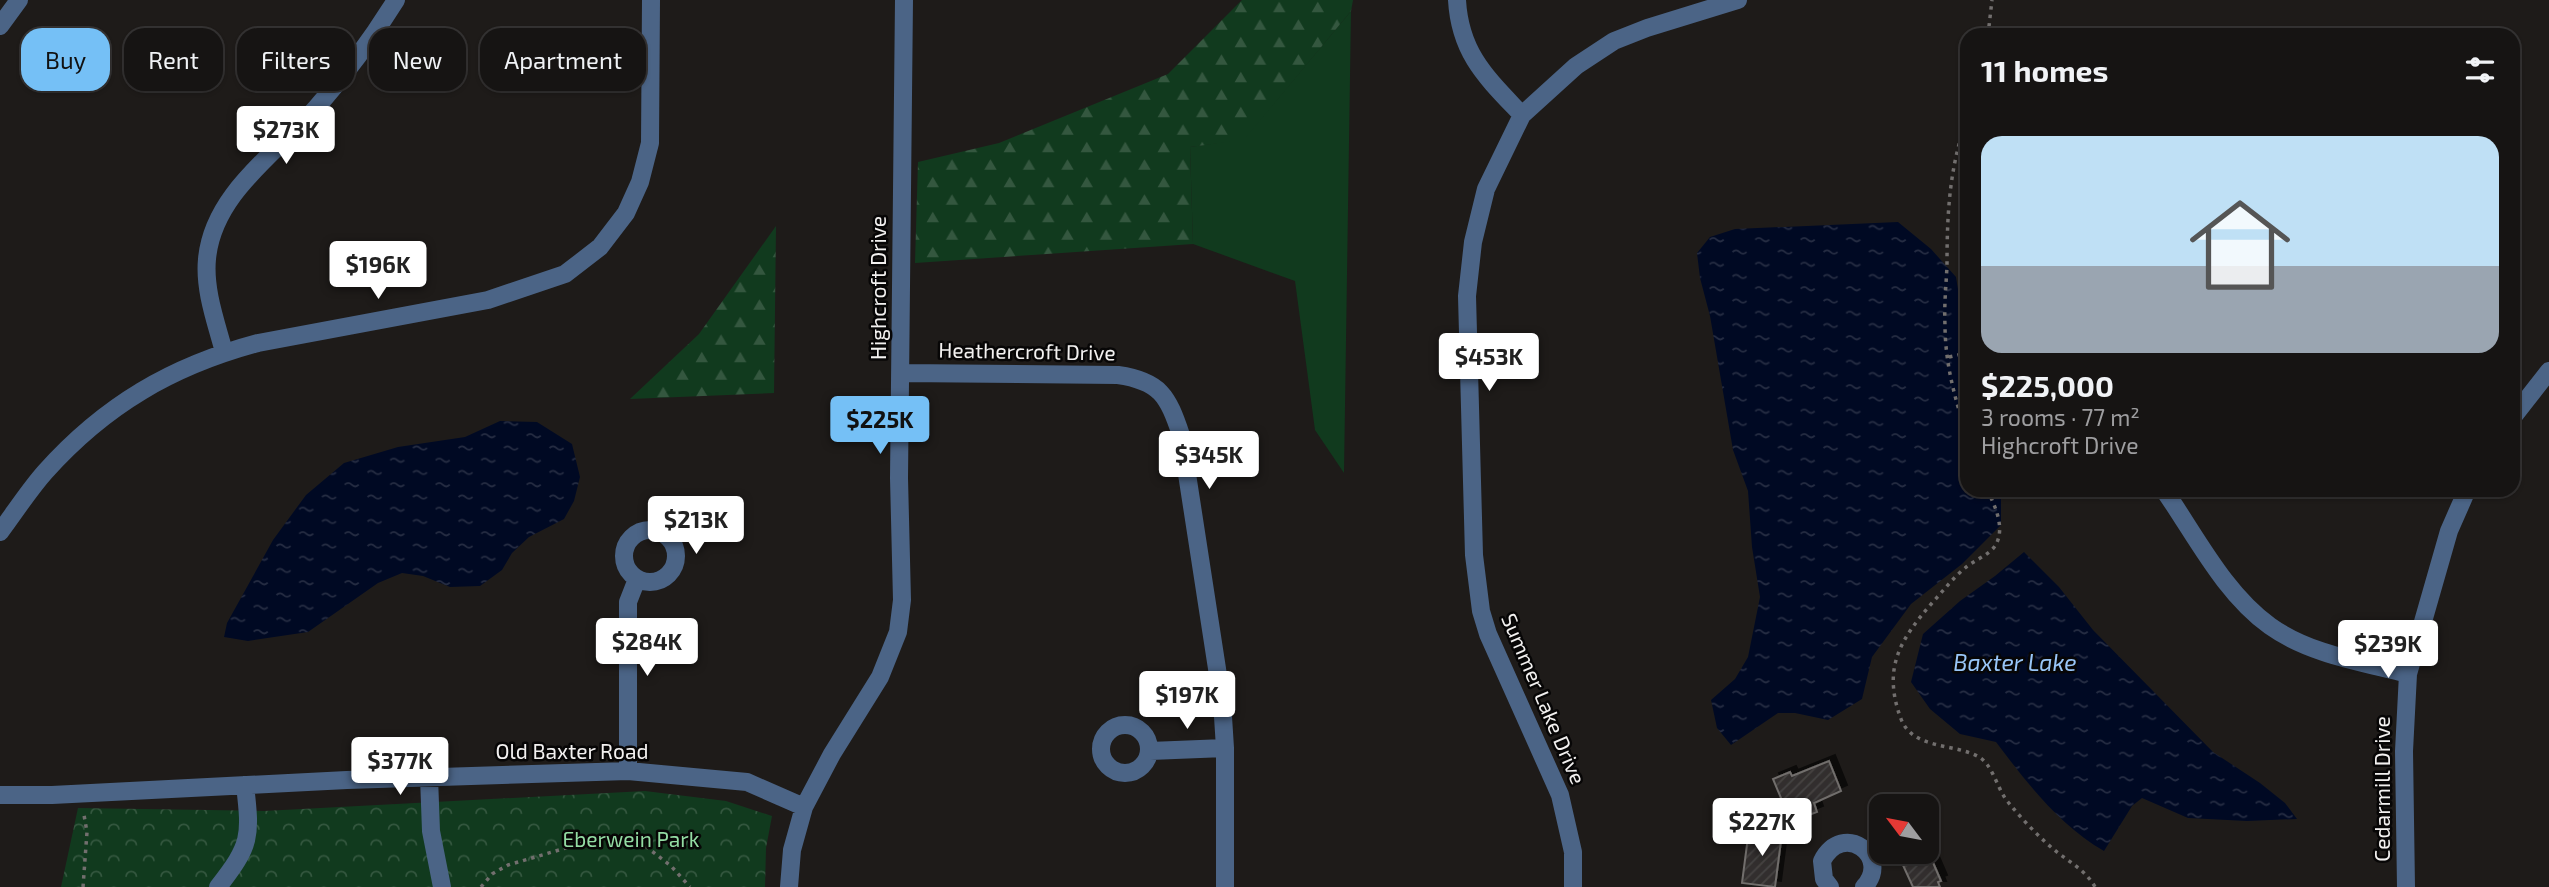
<!DOCTYPE html>
<html lang="en">
<head>
<meta charset="utf-8">
<style>
  :root { --surface:#161413; --page:#1f1d1c; --text:#f1f3f6; --muted:#9e9ea0; --line:#353333; --accent:#75c0f6 }
  body { margin:0; font-family:"Exo 2",sans-serif; background:var(--page); color:var(--text); height:100vh; display:flex; flex-direction:column; font-size:26px; white-space:nowrap }
  * { box-sizing:border-box; margin:0 }
  p { font-size:23px; color:var(--muted) }
  .icon { flex:none; width:38px; height:38px; fill:none; stroke:currentColor; stroke-width:2; stroke-linecap:round; stroke-linejoin:round }
  .map { position:relative; flex:1; overflow:hidden }
  .side { position:absolute; left:1960px; top:28px; width:560px; height:469px; display:flex; flex-direction:column; background:var(--surface); border-radius:21px; box-shadow:0 2px 5px #0004,0 0 0 2px var(--line) }
  .side>* { flex:none }
  .hud { position:absolute; left:21px; top:28px; width:665px; height:63px; display:flex; gap:14px }
  .needle { width:46px; rotate:302deg }
  .tools { position:absolute; left:1869px; top:794px; display:grid; gap:14px }
  .tools a { display:grid; place-items:center; width:70px; height:70px; border-radius:14px; background:var(--surface); box-shadow:0 2px 5px #0004,0 0 0 2px var(--line); font-size:35px }
  .price { position:absolute; translate:-50% -60px; padding:0 16px; border-radius:7px; background:#fff; color:#222; font-size:23px; line-height:46px; filter:drop-shadow(0 2px 4px #0008) }
  .price::after { content:''; position:absolute; left:50%; top:42px; width:21px; height:16px; margin-left:-10px; background:inherit; clip-path:polygon(0 0,100% 0,50% 100%) }
  .price.selected { background:var(--accent); color:#111 }
  ul { padding:0; list-style:none }
  li { display:grid; align-content:center; gap:14px; height:371px; padding:0 21px }
  li span { display:grid; place-items:center; height:217px; border-radius:21px; color:#555 }
  li>.icon { margin-inline-start:auto }
  span .icon { width:126px; height:126px; fill:#fffc; stroke-width:1 }
  li b { font-size:30px }
  h2 { display:flex; justify-content:space-between; align-items:center; height:84px; padding:0 21px; font-size:30px }
  .chip { padding:0 24px; border-radius:21px; background:var(--surface); box-shadow:0 2px 5px #0004,0 0 0 2px var(--line); font-size:24px; line-height:63px }
  .chip.selected { background:var(--accent); color:#111 }
  .map>svg:first-child { display:block }
  .grass { fill:#113a1e }
  .forest { fill:url(#forest-firs) }
  .park { fill:url(#park-crowns) }
  .water { fill:url(#water-ripples) }
  .building { fill:url(#building-hatch); stroke:#716e6c; stroke-width:2; filter:url(#shadow) }
  .lines { fill:none; stroke-linecap:round; stroke-linejoin:round }
  .path { stroke:#726f6e; stroke-width:3.5; stroke-dasharray:3.5 5; stroke-linecap:butt }
  .minor { stroke:#4b6486; stroke-width:18 }
  .labels { text-anchor:middle; stroke-width:5; stroke-linejoin:round; paint-order:stroke }
  .street-label { font-size:21px; fill:#f3f1f0; stroke:#070606 }
  .park-label { font-size:21px; fill:#93dca3; stroke:#070606 }
  .water-label { font-size:23px; font-style:italic; fill:#99c6f8; stroke:#070606 }
</style>
</head>
<body>
<div class="map">
<svg width="2549" height="887" viewBox="0 0 2549 887">
  <defs>
    <pattern id="forest-firs" width="22" height="20" patternUnits="userSpaceOnUse" patternTransform="scale(1.75)"><rect width="22" height="20" fill="#113a1e"/><path d="M5 1l3.5 6h-7zM16 11l3.5 6h-7z" fill="#34573f"/></pattern>
    <pattern id="park-crowns" width="20" height="18" patternUnits="userSpaceOnUse" patternTransform="scale(1.75)"><rect width="20" height="18" fill="#113a1e"/><path d="M2 6a3 3 0 1 1 6 0M12 15a3 3 0 1 1 6 0" fill="none" stroke="#34573f"/></pattern>
    <pattern id="water-ripples" width="26" height="14" patternUnits="userSpaceOnUse" patternTransform="scale(1.75)"><rect width="26" height="14" fill="#000923"/><path d="M2 4q2-2 4 0t4 0M15 11q2-2 4 0t4 0" fill="none" stroke="#262d43"/></pattern>
    <pattern id="building-hatch" width="6" height="6" patternUnits="userSpaceOnUse" patternTransform="scale(1.75)"><rect width="6" height="6" fill="#322f2d"/><path d="M-1 1l2-2M0 6l6-6M5 7l2-2" fill="none" stroke="#464342"/></pattern>
    <filter id="shadow"><feDropShadow dx="6" dy="-6" stdDeviation="0" flood-color="#0009"/></filter>
  </defs>
  <rect width="100%" height="100%" fill="#1e1b19"/>
  <!-- grass -->
  <path class="grass" d="M1351 11 1344 473 1315 430 1295 281 1193 244 1190 147 1244 139Z"/>
  <!-- forest -->
  <path class="forest" d="M1242 0H1353L1351 11 1244 140 1190 147 1193 244 915 263 918 162 999 143 1168 74Z
    M776 226 774 393 630 399 699 334Z"/>
  <!-- park -->
  <path class="park" d="M645 791 726 801 772 816 766 848 765 887H61L78 808 264 811Z"/>
  <!-- water -->
  <path class="water" d="M1898 222 1931 249 1956 277 1964 326 1963 388 1967 401V490H1997L2001 499V525L1962 564 1911 604 1872 657 1862 699 1828 720 1795 713H1778L1731 745 1717 728 1711 700 1735 679 1748 657 1760 597 1752 547 1748 491 1733 450 1710 316 1700 278 1697 253 1710 237 1735 229Z
    M500 421 537 422 572 444 580 477 574 501 564 519 529 537 512 553 502 570 480 586 450 587 423 576 402 573 378 583 308 632 248 641 224 637 227 623 273 540 306 495 344 463 398 447 465 437Z
    M2024 552 2059 587 2093 630 2213 752 2260 783 2285 803 2297 819 2247 821 2188 818 2142 798 2132 806 2104 851C2059 825 2027 783 1996 742L1960 734 1930 709 1911 682 1923 634 1960 601 1995 576Z"/>
  <!-- building -->
  <path class="building" d="M1829 761 1841 791 1814 803 1817 812 1791 822 1773 779 1790 772 1792 776Z
    M1749 829 1782 833 1775 887 1742 883Z
    M1928 851 1941 881 1938 882 1940 887H1913L1902 863Z"/>
  <g class="lines">
    <!-- path -->
    <path class="path" d="M1988 35 1992 0
      M1967 119C1949 168 1947 215 1947 266 1946 286 1944 306 1945 325 1945 363 1955 400 1967 435
      M1949 357 1967 353
      M1987 490C1995 505 2006 529 1995 546 1988 556 1974 560 1965 568 1953 578 1943 591 1932 603 1900 640 1882 668 1901 719 1913 750 1955 743 1979 757 1993 765 1997 789 2008 802 2021 818 2036 834 2052 848 2067 861 2085 869 2095 887
      M83 887 87 832 84 815
      M481 887 492 874 508 865 600 838 616 837 644 845 671 866 690 887"/>
    <!-- minor -->
    <path class="minor" d="M1457 0C1460 54 1487 78 1522 115
      M0 26 19 0
      M224 352C216 322 204 290 207 259 213 193 277 153 317 107 346 74 373 37 396 0
      M901 373 1118 375C1160 381 1168 396 1181 435L1222 701 1225 748V887
      M2513 417 2549 371
      M2164 490C2196 536 2224 593 2270 626 2309 654 2362 662 2408 674
      M624 556a26 26 0 1 1 52 0a26 26 0 1 1-52 0Z
      M0 532C15 512 29 490 45 472 105 405 172 366 258 343L488 300 565 274 600 247 626 213 640 182 650 143 651 0
      M1101 749a24 24 0 1 1 48 0a24 24 0 1 1-48 0Z
      M1150 751 1225 748
      M628 771V602L637 579
      M429 777 431 831 442 887
      M0 795H52L347 780 628 771 747 782 804 807
      M218 887C251 845 251 837 245 785
      M789 887 792 850 804 807 832 754 880 677 898 632 902 600 899 478 904 0
      M1573 887V852L1560 795 1488 634 1481 611 1474 555 1467 296 1473 242 1486 189 1522 115 1576 66 1614 41 1647 28 1738 0
      M1830 887 1824 879 1822 861C1843 820 1892 857 1864 887
      M2406 887 2404 751 2408 674 2449 531 2467 490"/>
  </g>
  <g class="labels">
    <!-- street labels -->
    <g class="street-label">
      <text transform="translate(879 288) rotate(-90)" y="7">Highcroft Drive</text>
      <text transform="translate(1027 352) rotate(1)" y="7">Heathercroft Drive</text>
      <text transform="translate(1543 699) rotate(67)" y="7">Summer Lake Drive</text>
      <text x="572" y="759">Old Baxter Road</text>
      <text transform="translate(2383 789) rotate(-90)" y="7">Cedarmill Drive</text>
    </g>
    <!-- park labels -->
    <g class="park-label">
      <text x="631" y="847">Eberwein Park</text>
    </g>
    <!-- water labels -->
    <g class="water-label">
      <text x="2015" y="671">Baxter Lake</text>
    </g>
  </g>
</svg>
<div class="tools">
<a><svg class="needle" viewBox="-14 -14 28 28"><path d="M0-13l5 13h-10z" fill="#e53935"/><path d="M0 13l5-13h-10z" fill="#9e9ea0"/></svg></a>
</div>
<b class="price" style="left:286px;top:166px">$273K</b>
<b class="price" style="left:378px;top:301px">$196K</b>
<b class="price" style="left:1489px;top:393px">$453K</b>
<b class="price selected" style="left:880px;top:456px">$225K</b>
<b class="price" style="left:1209px;top:491px">$345K</b>
<b class="price" style="left:696px;top:556px">$213K</b>
<b class="price" style="left:647px;top:678px">$284K</b>
<b class="price" style="left:2388px;top:680px">$239K</b>
<b class="price" style="left:1187px;top:731px">$197K</b>
<b class="price" style="left:400px;top:797px">$377K</b>
<b class="price" style="left:1762px;top:858px">$227K</b>
<div class="hud">
<a class="chip selected">Buy</a>
<a class="chip">Rent</a>
<a class="chip">Filters</a>
<a class="chip">New</a>
<a class="chip">Apartment</a>
</div>
<section class="side">
<h2>11 homes<svg class="icon" aria-label="filters" viewBox="0 0 24 24"><path d="M4 7h16M4 17h16"/><circle cx="9" cy="7" r="2"/><circle cx="15" cy="17" r="2"/></svg></h2>
<ul>
<li><span style="background:linear-gradient(#bfe0f5 60%,#9aa5b1 0)"><svg class="icon" aria-label="home" viewBox="0 0 24 24"><path d="M3 11l9-7 9 7M6 9v11h12V9"/></svg></span><div><b>$225,000</b><p>3 rooms · 77 m²</p><p>Highcroft Drive</p></div></li>
</ul>
</section>
</div>
</body>
</html>
